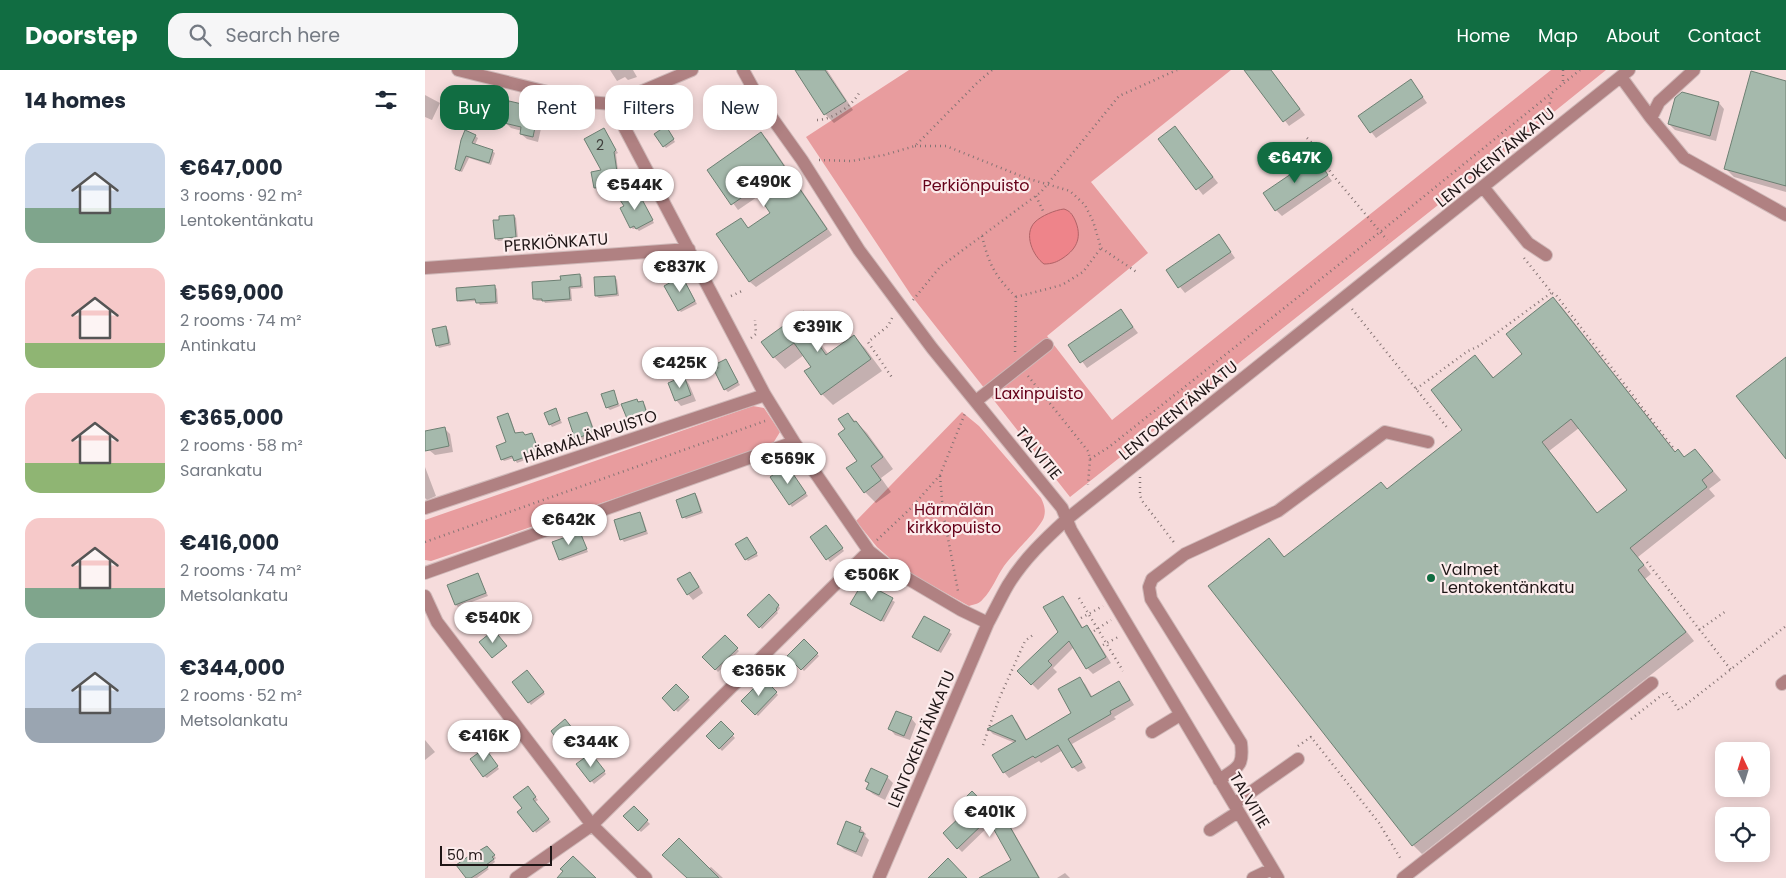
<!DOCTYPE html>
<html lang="en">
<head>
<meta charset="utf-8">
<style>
  :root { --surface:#fff; --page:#f6f6f7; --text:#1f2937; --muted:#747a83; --accent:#116d42 }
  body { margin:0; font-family:Poppins,sans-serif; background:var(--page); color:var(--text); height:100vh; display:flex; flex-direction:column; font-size:19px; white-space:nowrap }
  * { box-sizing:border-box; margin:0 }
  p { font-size:16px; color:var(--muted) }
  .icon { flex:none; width:28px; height:28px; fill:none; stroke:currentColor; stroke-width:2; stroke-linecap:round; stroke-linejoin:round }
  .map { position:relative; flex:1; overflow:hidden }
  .drawer { display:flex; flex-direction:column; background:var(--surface); width:425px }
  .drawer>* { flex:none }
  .guide { position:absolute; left:15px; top:15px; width:475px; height:45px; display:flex; gap:10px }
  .needle { width:32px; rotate:356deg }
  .tools { position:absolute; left:1290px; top:672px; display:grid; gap:10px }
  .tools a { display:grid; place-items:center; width:55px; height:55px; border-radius:10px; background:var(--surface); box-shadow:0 2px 12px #0003; font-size:25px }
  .scale { position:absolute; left:15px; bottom:12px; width:112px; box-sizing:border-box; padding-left:5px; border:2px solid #1f1616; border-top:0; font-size:14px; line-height:18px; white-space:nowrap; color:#1f1616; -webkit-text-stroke:4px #fcecec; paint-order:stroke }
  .price { position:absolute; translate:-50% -42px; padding:0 11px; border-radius:18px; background:#fff; color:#222; font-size:16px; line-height:32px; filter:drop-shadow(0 1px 2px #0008) }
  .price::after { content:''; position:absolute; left:50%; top:30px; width:15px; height:11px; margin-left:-8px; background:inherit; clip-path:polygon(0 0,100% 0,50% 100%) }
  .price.on { background:var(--accent); color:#fff }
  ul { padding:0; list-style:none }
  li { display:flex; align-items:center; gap:15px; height:125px; padding:0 25px }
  li span { display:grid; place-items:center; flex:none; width:140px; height:100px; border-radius:15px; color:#555 }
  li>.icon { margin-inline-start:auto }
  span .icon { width:60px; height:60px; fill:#fffc; stroke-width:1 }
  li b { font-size:21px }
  h2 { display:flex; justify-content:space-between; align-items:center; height:60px; padding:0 25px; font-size:21px }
  .tag { padding:0 18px; border-radius:15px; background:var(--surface); box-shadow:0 2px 12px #0003; font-size:18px; line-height:45px }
  .tag.on { background:var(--accent); color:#fff }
  header { display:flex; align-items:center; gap:30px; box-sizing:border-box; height:70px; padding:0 25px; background:var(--accent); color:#fff }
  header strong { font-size:24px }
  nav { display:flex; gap:28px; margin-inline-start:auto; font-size:18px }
  .search { width:350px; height:45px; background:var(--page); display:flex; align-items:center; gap:12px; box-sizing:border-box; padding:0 18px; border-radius:15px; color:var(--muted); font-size:19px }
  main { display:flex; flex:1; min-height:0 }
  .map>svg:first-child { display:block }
  .green { fill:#e89c9e }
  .water { fill:#ee848a; stroke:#b06367 }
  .shadow { fill:#0003; fill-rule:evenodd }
  .building { fill:#a5b9ac; stroke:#6d8073; fill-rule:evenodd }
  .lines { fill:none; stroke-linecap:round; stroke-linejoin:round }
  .minor-casing { stroke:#cfb8b8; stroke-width:14 }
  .path { stroke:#857474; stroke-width:2.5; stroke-dasharray:1 4; stroke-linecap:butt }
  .minor { stroke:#b08182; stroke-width:12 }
  .poi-dot { fill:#116d42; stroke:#fcecec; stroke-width:2 }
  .labels { text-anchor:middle; stroke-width:4.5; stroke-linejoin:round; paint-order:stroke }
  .number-label { font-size:14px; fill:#403f3c }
  .street-label { font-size:16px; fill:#1f1616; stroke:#fcecec }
  .park-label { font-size:16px; fill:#65021a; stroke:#fcecec }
  .poi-label { font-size:16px; fill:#1f1616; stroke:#fcecec; text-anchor:start }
</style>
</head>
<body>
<header>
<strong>Doorstep</strong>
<div class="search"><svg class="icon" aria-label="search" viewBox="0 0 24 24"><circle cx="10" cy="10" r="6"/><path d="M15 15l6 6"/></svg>Search here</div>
<nav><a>Home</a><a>Map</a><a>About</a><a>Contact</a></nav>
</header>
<main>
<section class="drawer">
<h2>14 homes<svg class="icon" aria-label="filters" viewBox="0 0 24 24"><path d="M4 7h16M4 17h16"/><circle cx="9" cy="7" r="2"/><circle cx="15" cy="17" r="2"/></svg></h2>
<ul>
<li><span style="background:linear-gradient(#c9d6e8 65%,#7fa58c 0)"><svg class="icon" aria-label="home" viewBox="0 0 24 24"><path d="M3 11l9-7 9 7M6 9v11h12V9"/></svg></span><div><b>€647,000</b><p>3 rooms · 92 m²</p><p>Lentokentänkatu</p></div></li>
<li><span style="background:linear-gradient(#f6c9c9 75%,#8fb573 0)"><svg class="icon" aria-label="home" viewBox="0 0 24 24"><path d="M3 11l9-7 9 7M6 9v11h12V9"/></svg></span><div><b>€569,000</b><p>2 rooms · 74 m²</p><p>Antinkatu</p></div></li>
<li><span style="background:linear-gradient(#f6c9c9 70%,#8fb573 0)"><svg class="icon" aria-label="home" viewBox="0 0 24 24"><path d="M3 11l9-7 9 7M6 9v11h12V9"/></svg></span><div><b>€365,000</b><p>2 rooms · 58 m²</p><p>Sarankatu</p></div></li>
<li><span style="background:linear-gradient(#f6c9c9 70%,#7fa58c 0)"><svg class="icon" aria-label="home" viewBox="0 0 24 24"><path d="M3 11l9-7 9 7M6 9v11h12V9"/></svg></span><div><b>€416,000</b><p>2 rooms · 74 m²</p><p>Metsolankatu</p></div></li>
<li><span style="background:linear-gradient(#c9d6e8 65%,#9aa5b1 0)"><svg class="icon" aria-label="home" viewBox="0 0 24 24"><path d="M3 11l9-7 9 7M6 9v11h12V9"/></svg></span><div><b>€344,000</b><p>2 rooms · 52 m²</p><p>Metsolankatu</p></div></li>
</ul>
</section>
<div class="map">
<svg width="1361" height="808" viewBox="0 0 1361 808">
  <rect width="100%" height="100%" fill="#f6dcdc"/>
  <!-- green -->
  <path class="green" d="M484 0H806L666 112 723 183 622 266 687 350 1126 0H1181L1037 116 645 427 486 225 381 67Z
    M328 336 339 338 355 362 347 375 6 491 0 490V450Z
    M537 342 554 356 616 428C619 434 621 440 619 447 615 459 588 483 579 496 572 506 567 520 558 529 554 534 550 534 544 536L476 498 452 477 431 451Z"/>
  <!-- water -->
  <path class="water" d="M639 139C645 141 647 144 650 150 657 166 653 178 638 188 632 192 627 194 619 194 608 186 598 164 610 152 616 146 630 140 639 139Z"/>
  <!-- shadow -->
  <path class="shadow" d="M185 0H208L212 7 203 10 200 7 192 11Z
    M371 0H402L428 40 409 53 400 44Z
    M822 0H846L880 45 864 56Z
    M1361 12V122L1309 107 1300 98Z
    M991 17 1002 33 951 68 934 46Z
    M1258 23 1294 33 1299 39 1291 71 1250 60 1244 54Z
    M0 25 15 33 7 50 0 47Z
    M61 28 64 31 60 42 50 39 47 36Z
    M114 39 119 45 113 72 102 69 96 64 97 61 86 58 81 53Z
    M750 58 793 113 778 125 734 69Z
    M179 60 193 83 191 84 195 117 172 120 170 118 178 101Z
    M243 60 250 72 241 78 239 76Z
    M336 64 342 69 407 165 331 217 325 212 293 164 316 149 324 159 347 143 335 125 313 140 284 100Z
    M50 66 53 68 50 75 67 81 70 83 66 95 44 88 37 102 34 101 31 99Z
    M890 88 907 111 857 146 851 140Z
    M214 124 229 153 214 161 211 158 208 159 206 157 200 137Z
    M89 146 91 148 93 169 73 171 71 168Z
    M799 172 810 188 760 223 742 201Z
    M154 205 157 207 158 218 146 219 147 231 120 233 119 231H112L109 229 137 212Z
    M190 207 192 210 194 226 174 228 171 226Z
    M259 210 272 234 256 242 254 240Z
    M69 216 72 219 73 234 55 235 52 231 35 232 33 230Z
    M1128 229 1137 237 1251 383 1253 381 1260 388 1270 380 1296 410 1284 419 1290 426 1213 487 1226 504 1220 509 1269 571 997 784 988 775 785 516 844 470 860 488 962 420 1039 360 1050 287 1069 308 1099 284ZM1154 358 1203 420 1173 444 1124 381Z
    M696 241 713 263 662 298 645 275Z
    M379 242 390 254 402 270 396 274 404 285 429 267 440 278 457 301 408 335 397 324 388 297 379 285 360 299 349 287Z
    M20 257 23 260 26 275 14 278 12 275Z
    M301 290 315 315 303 322 300 319Z
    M259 308 264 314 271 331 256 336 251 330Z
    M188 322 195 336 185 340 182 337Z
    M211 330 220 335 224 347 206 353 204 350Z
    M131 340 137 353 127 357 125 354Z
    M162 343 164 345 171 365 154 371 151 368Z
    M423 344 442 363 468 399 456 408 466 422 451 433 440 422 423 398 433 391 422 359Z
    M83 345 85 347 91 364 98 363 101 366 107 364 109 367 116 384 92 393 89 388 79 391 77 389 83 373Z
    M19 358 25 364 28 382 10 385 4 380Z
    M0 397 11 426 2 430 0 428Z
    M364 399 383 426 367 437 365 434Z
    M270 424 272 426 278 443 261 449 259 447Z
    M214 443 217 446 223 464 199 472 197 469Z
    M403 459 419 481 405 492 386 467Z
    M155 464 163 482 137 491 135 489Z
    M324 471 333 486 323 491 321 489Z
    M264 504 270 509 278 523 268 530 263 524Z
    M53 505 63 526 33 537 31 535Z
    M438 513 470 532 459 552 429 536Z
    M344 526 355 538 352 542 353 543 337 559 324 545Z
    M638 527 643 533 658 558 662 556 667 562 686 593 668 604 662 598 649 577 628 598 632 602 613 620 594 601 635 562Z
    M500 547 527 564 516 583 491 569Z
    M300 567 314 581 293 602 279 587Z
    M379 571 394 586 379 601 364 586Z
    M105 604 120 624 106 635 88 612Z
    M655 609 660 614 668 628 694 613 699 618 709 635 689 647 691 649 647 674 661 698 653 702 648 697 638 680 616 693 614 691 584 708 579 702 569 685 590 673 568 664 564 660 587 647 592 652 602 670 647 643Z
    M340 611 353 625 333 646 318 631Z
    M251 616 265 630 253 642 239 628Z
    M486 648 491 654 485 670 470 665 465 659Z
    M143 653 149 662 136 672 134 670Z
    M296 653 310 668 297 681 283 666Z
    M0 670 10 682 0 690Z
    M62 682 74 699 62 708 59 706Z
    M168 687 181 704 169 714 153 694Z
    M462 707 468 713 460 730 448 724 442 719 444 714 441 711Z
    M105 720 113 730 110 732 126 752 111 763 99 738Z
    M209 738 225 754 216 762 200 746Z
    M531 738 576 752 580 750 584 754 615 808H557L588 791 567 753 537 782 519 764 539 745Z
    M435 758 441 764 440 766 444 770 437 787 419 779 413 774Z
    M65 780 71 788 69 790 70 792 62 798 64 799 52 808H42Z
    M286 797 298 808H270L283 799Z
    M640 803 645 808H632Z"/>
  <!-- building -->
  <path class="building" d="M370 0H400L421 31 399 45Z
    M819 0H846L875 39 858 52Z
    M1326 1 1361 11V116L1299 99Z
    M986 9 998 27 945 63 933 46Z
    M1257 22 1294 32 1285 66 1243 54 1250 28Z
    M50 24 62 27 58 40 46 37Z
    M84 31 114 38 108 67 95 64 96 57 79 53Z
    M241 56 249 69 238 77 229 64Z
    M750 56 788 107 771 120 733 69Z
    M179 58 191 80 189 82 194 115 169 118 166 102 176 100 159 69Z
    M40 60 51 65 47 73 68 80 64 93 41 86 35 101 30 99 36 70Z
    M336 62 402 159 324 212 291 164 316 148 323 158 345 143 329 119 306 135 282 100Z
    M891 87 903 105 850 141 838 123Z
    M212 120 228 150 211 159 209 156 205 158 195 138 199 136 195 130Z
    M89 145 91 167 70 169 68 150H74V146Z
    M794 164 806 182 753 218 741 200Z
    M155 204 156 216 144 217 145 229 117 231V229H108L107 212 136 210 135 206Z
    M190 206 192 224 170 226 169 207Z
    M257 206 270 231 253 241 239 216Z
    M70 215 71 232 51 233 50 229 32 231 31 218Z
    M1128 227 1250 382 1253 379 1259 387 1270 379 1288 401 1277 410 1282 417 1205 478 1219 495 1213 500 1261 562 987 776 783 516 844 468 859 487 956 412 962 419 1037 360 1006 320 1050 285 1068 308 1097 284 1081 264ZM1146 349 1202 420 1172 443 1117 372Z
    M696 239 708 257 655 293 643 275Z
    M379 241 391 258 385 262 401 285 429 265 446 289 396 325 379 301 386 297 369 273 348 288 336 272Z
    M21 256 24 273 11 276 7 259Z
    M1361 287V389L1311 326Z
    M301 289 313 312 299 320 289 300 293 298 291 294Z
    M259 306 266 325 250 331 243 313Z
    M189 320 193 334 181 338 176 324Z
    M212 329 213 332 218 331 222 344 203 351 196 334Z
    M131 338 135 350 124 355 119 343Z
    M162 342 169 362 150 369 143 348Z
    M83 343 90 363 98 362 100 365 107 363 114 382 89 391 87 386 76 390 71 376 81 372 72 347Z
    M423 343 429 352 431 351 458 387 446 396 456 410 439 423 421 398 432 391 413 364 420 359 413 349Z
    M20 357 24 376 0 381V361Z
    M362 395 381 423 364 435 345 407Z
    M270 423 276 441 257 448 251 430Z
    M215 442 221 461 195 470 189 450Z
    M401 455 418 478 401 490 385 467Z
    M155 462 162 479 134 490 127 472Z
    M322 467 332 483 320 490 310 474Z
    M265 502 274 517 262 525 252 509Z
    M53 503 61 523 30 535 22 515Z
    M438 512 468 528 456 551 425 534Z
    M344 524 354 535 351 539 352 540 334 558 322 545Z
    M638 526 657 558 662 555 681 587 661 599 644 571 623 591 627 595 606 615 592 601 633 562 618 537Z
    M499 546 525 560 513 581 487 567Z
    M69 560 82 576 67 588 54 572Z
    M300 565 313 578 290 600 277 587Z
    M379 569 393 583 376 600 362 586Z
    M102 600 119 622 103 633 87 612Z
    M655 607 666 627 694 611 705 630 685 641 686 644 643 669 657 692 647 698 633 675 610 688 608 686 578 703 567 685 591 671 562 659 587 645 601 670 646 643 633 619Z
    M340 610 352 622 330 645 316 631 335 612 336 613Z
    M251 614 264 627 249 641 237 628Z
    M471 641 487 647 479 666 463 659Z
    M140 649 148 659 133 671 126 661Z
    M296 651 309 664 294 679 281 666Z
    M60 678 73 696 58 707 45 689Z
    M166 683 180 701 165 712 151 694Z
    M446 698 463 706 454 725 441 719 444 713 440 711Z
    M103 716 111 727 108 729 124 749 108 762 92 742 97 738 88 727Z
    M547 721 576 751 580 748 614 808H554L586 790 563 749 532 779 518 763 537 745 530 738Z
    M209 736 223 750 213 761 198 746Z
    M421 751 436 757 434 762 439 763 431 782 412 774Z
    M254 768 294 808H262L237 785Z
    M62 776 70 785 67 787 69 789 61 795 63 797 46 808H41L31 795 51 781 52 782Z
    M148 786 171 808H132L138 801 135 799Z
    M523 788 542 808H503Z"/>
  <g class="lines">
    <!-- minor casing -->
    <g class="minor-casing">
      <path id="minor" d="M33 0 163 32 187 34 267 0
        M318 0 335 31 377 90 434 180 507 278 637 438 646 460 853 808
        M1269 0 1234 32 1226 48 1259 88 1361 145
        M1196 7 1226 48
        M187 34 340 325 369 372 444 481 468 500 536 540 563 553
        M1058 117 1103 173 1121 185
        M0 198 264 179
        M551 331 622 275
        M0 438 340 325
        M0 503 369 372
        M0 526 12 552 167 755 221 808
        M1357 614 1361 611
        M727 662 755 645
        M794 710C813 697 819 697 816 673L726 529 724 517 727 509 760 484 853 441 960 362 1003 372
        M809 734 873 689
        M785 760 813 742
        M91 808 167 755 444 481
        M454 808 563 553C570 540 576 527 583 515 598 490 620 469 642 449L1204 0
        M828 808 847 799
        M978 808 1227 613"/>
    </g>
    <!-- path -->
    <path class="path" d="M1138 0V13
      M1121 48 1127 24
      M392 50C407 50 429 35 435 21
      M882 68 892 78 906 103 962 170
      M490 76H521L601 108 645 121 660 135 668 151 676 178 713 203
      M394 90 427 91 459 85 490 76 553 12 567 0
      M611 126 619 143
      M557 166C564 195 570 206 591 227L590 283
      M1099 188 1127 223 1131 225 1249 379
      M306 226 317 221
      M591 227 637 215 658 202 676 178
      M488 230 515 197 616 122 694 26 752 0
      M927 239 1024 360
      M467 248 463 256 443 272 468 309
      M326 268 331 264 330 250
      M603 306 663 381 665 389 663 415
      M991 319 1043 281 1054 276 1126 223
      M665 389 684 377 955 162 1155 0
      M515 406 518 442 533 521
      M715 407V426L718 432 751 475
      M452 470 486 438 515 405 541 341
      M0 472 340 351
      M1222 492 1306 600
      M654 528 698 601
      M656 548 678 536
      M1274 560 1301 541
      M669 561 686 550
      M678 575 695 566
      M1206 649 1241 622 1254 640 1361 556
      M558 675 574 629 600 571 608 565
      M873 676 886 667 954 753 977 791"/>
    <!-- minor -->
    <use href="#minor" class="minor"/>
  </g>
  <!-- markers -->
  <circle class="poi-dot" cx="1006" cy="508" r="5"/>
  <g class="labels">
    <!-- number labels -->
    <g class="number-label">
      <text x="175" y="80">2</text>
    </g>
    <!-- street labels -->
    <g class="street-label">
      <text transform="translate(1070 87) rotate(-39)" y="6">LENTOKENTÄNKATU</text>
      <text transform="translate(131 172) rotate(-4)" y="6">PERKIÖNKATU</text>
      <text transform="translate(753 340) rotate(-39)" y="6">LENTOKENTÄNKATU</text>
      <text transform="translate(165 366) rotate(-18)" y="6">HÄRMÄLÄNPUISTO</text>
      <text transform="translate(614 383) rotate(51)" y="6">TALVITIE</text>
      <text transform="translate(496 669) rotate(-67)" y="6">LENTOKENTÄNKATU</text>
      <text transform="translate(825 730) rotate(59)" y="6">TALVITIE</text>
    </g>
    <!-- park labels -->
    <g class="park-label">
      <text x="551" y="121">Perkiönpuisto</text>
      <text x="614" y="329">Laxinpuisto</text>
      <text x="529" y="445">Härmälän<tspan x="529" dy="18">kirkkopuisto</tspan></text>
    </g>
    <!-- poi labels -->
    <g class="poi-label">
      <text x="1016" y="505">Valmet<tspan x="1016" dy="18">Lentokentänkatu</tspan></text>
    </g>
  </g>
</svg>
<div class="tools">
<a><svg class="needle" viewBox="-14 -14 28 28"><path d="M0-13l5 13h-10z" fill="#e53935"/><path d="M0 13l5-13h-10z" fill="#747a83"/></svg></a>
<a><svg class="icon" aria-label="locate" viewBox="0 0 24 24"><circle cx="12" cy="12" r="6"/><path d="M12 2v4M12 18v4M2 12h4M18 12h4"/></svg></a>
</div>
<div class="scale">50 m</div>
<b class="price on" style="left:870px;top:114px">€647K</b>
<b class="price" style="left:339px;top:138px">€490K</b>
<b class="price" style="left:210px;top:141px">€544K</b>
<b class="price" style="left:255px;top:223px">€837K</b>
<b class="price" style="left:393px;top:283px">€391K</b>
<b class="price" style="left:255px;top:319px">€425K</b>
<b class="price" style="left:363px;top:415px">€569K</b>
<b class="price" style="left:144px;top:476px">€642K</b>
<b class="price" style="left:447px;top:531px">€506K</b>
<b class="price" style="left:68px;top:574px">€540K</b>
<b class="price" style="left:334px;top:627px">€365K</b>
<b class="price" style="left:59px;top:692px">€416K</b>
<b class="price" style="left:166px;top:698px">€344K</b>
<b class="price" style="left:565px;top:768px">€401K</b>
<div class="guide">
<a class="tag on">Buy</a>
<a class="tag">Rent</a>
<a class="tag">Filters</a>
<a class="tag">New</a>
</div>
</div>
</main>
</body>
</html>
